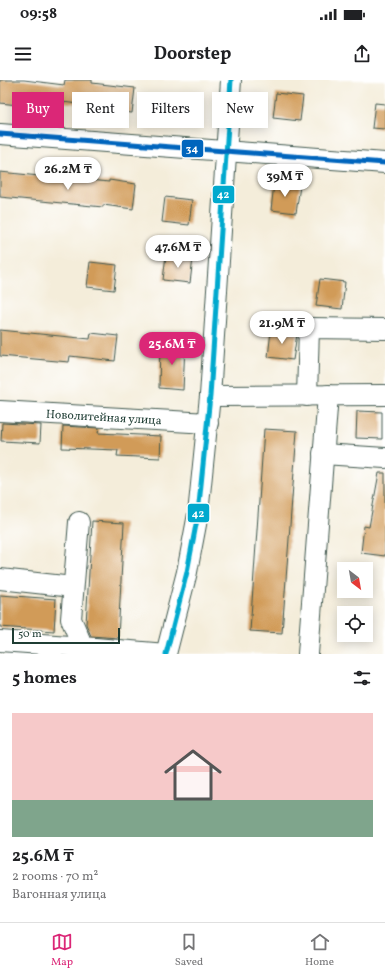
<!DOCTYPE html>
<html lang="en">
<head>
<meta charset="utf-8">
<style>
  :root { --surface:#fff; --page:#f2f2f2; --text:#202124; --muted:#757577; --line:#e0e0e0; --accent:#db2777 }
  body { margin:0; font-family:Vollkorn,serif; background:var(--page); color:var(--text); height:100vh; display:flex; flex-direction:column; font-size:15px; white-space:nowrap }
  * { box-sizing:border-box; margin:0 }
  p { font-size:13px; color:var(--muted) }
  .icon { flex:none; width:22px; height:22px; fill:none; stroke:currentColor; stroke-width:2; stroke-linecap:round; stroke-linejoin:round }
  .map { position:relative; height:574px; overflow:hidden }
  .panel { display:flex; flex-direction:column; background:var(--surface); flex:1 }
  .panel>* { flex:none }
  .hud { position:absolute; left:12px; top:12px; width:361px; height:36px; display:flex; gap:8px }
  .needle { width:26px; rotate:149deg }
  .buttons { position:absolute; left:337px; top:482px; display:grid; gap:8px }
  .buttons a { display:grid; place-items:center; width:36px; height:36px; border-radius:0px; background:var(--surface); box-shadow:0 2px 10px #0003; font-size:20px }
  .scale { position:absolute; left:12px; bottom:10px; width:108px; box-sizing:border-box; padding-left:4px; border:2px solid #1f3d34; border-top:0; font-size:11px; line-height:14px; white-space:nowrap; color:#1f3d34; -webkit-text-stroke:3px #fff; paint-order:stroke }
  .price { position:absolute; translate:-50% -34px; padding:0 9px; border-radius:14px; background:#fff; color:#222; font-size:13px; line-height:26px; filter:drop-shadow(0 1px 2px #0008) }
  .price::after { content:''; position:absolute; left:50%; top:24px; width:12px; height:9px; margin-left:-6px; background:inherit; clip-path:polygon(0 0,100% 0,50% 100%) }
  .price.active { background:var(--accent); color:#fff }
  ul { padding:0; list-style:none }
  li { display:grid; align-content:center; gap:8px; height:212px; padding:0 12px }
  li span { display:grid; place-items:center; height:124px; border-radius:0px; color:#555 }
  li>.icon { margin-inline-start:auto }
  span .icon { width:72px; height:72px; fill:#fffc; stroke-width:1 }
  li b { font-size:17px }
  h2 { display:flex; justify-content:space-between; align-items:center; height:48px; padding:0 12px; font-size:17px }
  .chip { padding:0 14px; border-radius:0px; background:var(--surface); box-shadow:0 2px 10px #0003; font-size:14px; line-height:36px }
  .chip.active { background:var(--accent); color:#fff }
  .status { display:flex; justify-content:space-between; align-items:center; height:28px; padding:0 20px; background:var(--surface); direction:ltr }
  .status svg { height:11px; fill:currentColor }
  header { display:flex; justify-content:space-between; align-items:center; height:52px; padding:0 12px; background:var(--surface); font-size:18px; font-weight:700 }
  .menu { display:flex; justify-content:space-around; align-items:center; height:56px; border-top:1px solid var(--line); background:var(--surface); font-size:11px; color:var(--muted) }
  .menu a { display:grid; justify-items:center; gap:2px }
  .menu .active { color:var(--accent) }
  .map>svg:first-child { display:block }
  .building { fill:#d19b59 }
  .lines { fill:none; stroke-linecap:round; stroke-linejoin:round }
  .minor-casing { stroke:#3f574d; stroke-width:22 }
  .minor { stroke:#fff; stroke-width:20 }
  .bus-1-casing { stroke:#fff; stroke-width:8 }
  .bus-2-casing { stroke:#fff; stroke-width:8 }
  .bus-1 { stroke:#00a9ce; stroke-width:5 }
  .bus-2 { stroke:#0065bd; stroke-width:5 }
  .labels { text-anchor:middle; stroke-width:3; stroke-linejoin:round; paint-order:stroke }
  .street-label { font-size:12px; fill:#1f3d34; stroke:#fff }
  .line-badge { stroke:#fff; stroke-width:1.5 }
  .badge-label { font-size:11px; text-anchor:middle; font-weight:bold; fill:#fff }
</style>
</head>
<body>
<div class="status"><b>09:58</b><svg viewBox="0 0 49 12"><path d="M0 12V9h3v3zM5 12V6h3v6zM10 12V3h3v9zM15 12V0h3v12zM26 1h20v11H26zM47 4h2v5h-2z"/></svg></div>
<header><svg class="icon" aria-label="menu" viewBox="0 0 24 24"><path d="M4 6h16M4 12h16M4 18h16"/></svg>Doorstep<svg class="icon" aria-label="share" viewBox="0 0 24 24"><path d="M12 15V3M7 8l5-5 5 5M5 13v7h14v-7"/></svg></header>
<div class="map">
<svg width="385" height="574" viewBox="0 0 385 574">
  <rect width="100%" height="100%" fill="#fff"/>
  <filter id="ink" filterUnits="userSpaceOnUse"><feTurbulence type="fractalNoise" baseFrequency=".025" numOctaves="2"/><feDisplacementMap in="SourceGraphic" scale="8" xChannelSelector="R" yChannelSelector="G"/><feConvolveMatrix kernelMatrix="1 2 1 2 8 2 1 2 1" color-interpolation-filters="sRGB"/></filter>
  <filter id="wash" filterUnits="userSpaceOnUse"><feTurbulence type="fractalNoise" baseFrequency=".012" numOctaves="4" result="noise"/><feDisplacementMap in="SourceGraphic" scale="16" xChannelSelector="R" yChannelSelector="G"/><feGaussianBlur stdDeviation="0.9" result="paint"/><feColorMatrix in="noise" values="0 0 0 0 0 0 0 0 0 0 0 0 0 0 0 0 0 1.4 0 .05"/><feComposite in="paint" operator="in"/></filter>
  <g filter="url(#wash)">
    <rect width="100%" height="100%" fill="#f4edda"/>
    <g id="blocks">
      <!-- building -->
      <path class="building" d="M0 0H24L64 5 65 0H92V3L135 8 132 33 105 30V27L45 20V28L0 23Z
        M276 13 303 16 300 41 273 38Z
        M375 23 385 24V49L372 48Z
        M0 92 79 100V99L109 102V100L136 104 133 129 103 125V127L0 117Z
        M274 104 300 106 296 133 271 130Z
        M165 117 192 120 189 145 162 142Z
        M166 175 193 178 190 203 163 200Z
        M90 182 117 185 114 210 87 207Z
        M320 199 345 202 342 229 316 226Z
        M0 250 90 259 91 253 118 256 115 281 70 276 69 282 0 276Z
        M271 251 297 254 293 280 268 277Z
        M160 264H185L183 310 159 308Z
        M357 331 382 332V359L356 358Z
        M2 343 41 345 40 363 1 361Z
        M63 346 99 348 98 353 161 356 160 378 117 376 118 370 62 368Z
        M264 349 297 351 282 553 250 551Z
        M379 393H385V476L361 473 364 446 369 447Z
        M92 441 124 443 118 558 91 556 86 544Z
        M0 515 56 519 54 551 0 547Z"/>
    </g>
  </g>
  <g filter="url(#ink)">
    <use href="#blocks" fill-opacity="0" stroke="#3f574d" stroke-width="1"/>
    <g class="lines">
      <!-- minor casing -->
      <g class="minor-casing">
        <g id="minor">
          <path d="M0 54 385 83"/>
          <path d="M210 316 385 315"/>
          <path d="M307 316 309 248 385 249"/>
          <path id="s1" d="M0 331 208 343"/>
          <path d="M323 374 385 378"/>
          <path d="M79 442 71 539 83 567 166 574"/>
          <path d="M0 499 73 507"/>
          <path d="M0 561 83 567"/>
          <path d="M166 574 187 492 198 434 210 316 231 0"/>
          <path d="M308 574 328 315"/>
        </g>
      </g>
      <!-- minor -->
      <use href="#minor" class="minor"/>
      <!-- bus-1 casing -->
      <g class="bus-1-casing">
        <path id="bus-1" d="M166 574 187 492 198 434 210 316 231 0"/>
      </g>
      <!-- bus-2 casing -->
      <g class="bus-2-casing">
        <path id="bus-2" d="M0 54 385 83"/>
      </g>
      <!-- bus-1 -->
      <use href="#bus-1" class="bus-1"/>
      <!-- bus-2 -->
      <use href="#bus-2" class="bus-2"/>
    </g>
  </g>
  <g class="labels">
    <!-- street labels -->
    <g class="street-label">
      <text dy="4" stroke="none"><textPath href="#s1" startOffset="104">Новолитейная улица</textPath></text>
    </g>
  </g>
  <g class="line-badge">
    <rect x="181" y="59" width="23" height="19" rx="4" fill="#0065bd"/>
    <rect x="212" y="105" width="23" height="19" rx="4" fill="#00a9ce"/>
    <rect x="187" y="423" width="23" height="20" rx="4" fill="#00a9ce"/>
  </g>
  <g class="badge-label">
    <text x="192" y="72">34</text>
    <text x="223" y="118">42</text>
    <text x="198" y="437">42</text>
  </g>
</svg>
<div class="buttons">
<a><svg class="needle" viewBox="-14 -14 28 28"><path d="M0-13l5 13h-10z" fill="#e53935"/><path d="M0 13l5-13h-10z" fill="#757577"/></svg></a>
<a><svg class="icon" aria-label="locate" viewBox="0 0 24 24"><circle cx="12" cy="12" r="6"/><path d="M12 2v4M12 18v4M2 12h4M18 12h4"/></svg></a>
</div>
<div class="scale">50 m</div>
<b class="price" style="left:68px;top:111px">26.2M ₸</b>
<b class="price" style="left:285px;top:118px">39M ₸</b>
<b class="price" style="left:178px;top:189px">47.6M ₸</b>
<b class="price" style="left:282px;top:265px">21.9M ₸</b>
<b class="price active" style="left:172px;top:286px">25.6M ₸</b>
<div class="hud">
<a class="chip active">Buy</a>
<a class="chip">Rent</a>
<a class="chip">Filters</a>
<a class="chip">New</a>
</div>
</div>
<section class="panel">
<h2>5 homes<svg class="icon" aria-label="filters" viewBox="0 0 24 24"><path d="M4 7h16M4 17h16"/><circle cx="9" cy="7" r="2"/><circle cx="15" cy="17" r="2"/></svg></h2>
<ul>
<li><span style="background:linear-gradient(#f6c9c9 70%,#7fa58c 0)"><svg class="icon" aria-label="home" viewBox="0 0 24 24"><path d="M3 11l9-7 9 7M6 9v11h12V9"/></svg></span><div><b>25.6M ₸</b><p>2 rooms · 70 m²</p><p>Вагонная улица</p></div></li>
</ul>
</section>
<nav class="menu">
<a class="active"><svg class="icon" aria-label="map" viewBox="0 0 24 24"><path d="M3 6l6-2 6 2 6-2v14l-6 2-6-2-6 2zM9 4v14M15 6v14"/></svg>Map</a>
<a><svg class="icon" aria-label="saved" viewBox="0 0 24 24"><path d="M7 4h10v16l-5-4-5 4z"/></svg>Saved</a>
<a><svg class="icon" aria-label="home" viewBox="0 0 24 24"><path d="M3 11l9-7 9 7M6 9v11h12V9"/></svg>Home</a>
</nav>
</body>
</html>
